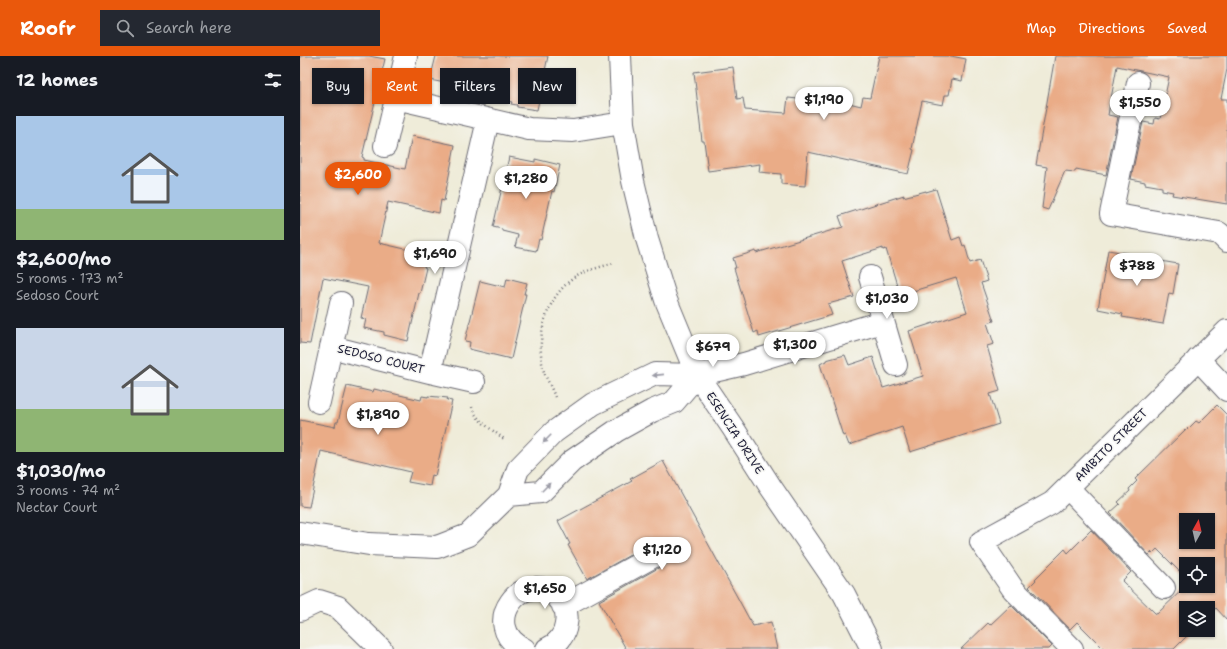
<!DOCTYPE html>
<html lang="en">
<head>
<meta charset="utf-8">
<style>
  :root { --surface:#171b24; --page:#242831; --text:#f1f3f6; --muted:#9ea1a6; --accent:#ea580c }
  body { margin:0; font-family:"Shantell Sans",sans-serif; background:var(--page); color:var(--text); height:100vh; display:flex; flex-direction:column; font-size:15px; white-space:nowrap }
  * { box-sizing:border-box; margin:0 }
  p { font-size:13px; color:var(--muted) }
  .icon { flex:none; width:22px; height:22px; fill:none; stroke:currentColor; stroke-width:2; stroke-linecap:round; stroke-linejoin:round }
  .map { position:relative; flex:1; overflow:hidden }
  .sheet { display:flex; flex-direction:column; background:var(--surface); width:300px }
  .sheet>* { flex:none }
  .banner { position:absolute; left:12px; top:12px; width:380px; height:36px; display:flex; gap:8px }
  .needle { width:26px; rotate:8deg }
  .fabs { position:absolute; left:879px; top:457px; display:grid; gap:8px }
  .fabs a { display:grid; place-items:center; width:36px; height:36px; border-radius:0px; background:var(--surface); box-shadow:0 1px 3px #0004; font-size:20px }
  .price { position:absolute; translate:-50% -34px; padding:0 9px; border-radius:14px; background:#fff; color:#222; font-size:13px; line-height:26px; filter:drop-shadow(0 1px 2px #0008) }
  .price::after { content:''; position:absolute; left:50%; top:24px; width:12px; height:9px; margin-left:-6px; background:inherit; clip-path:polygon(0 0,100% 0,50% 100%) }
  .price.active { background:var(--accent); color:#fff }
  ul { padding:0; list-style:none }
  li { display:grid; align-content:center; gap:8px; height:212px; padding:0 16px }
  li span { display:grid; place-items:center; height:124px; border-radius:0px; color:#555 }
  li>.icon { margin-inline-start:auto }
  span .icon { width:72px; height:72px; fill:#fffc; stroke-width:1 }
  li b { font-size:17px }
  h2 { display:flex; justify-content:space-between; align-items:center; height:48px; padding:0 16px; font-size:17px }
  .chip { padding:0 14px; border-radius:0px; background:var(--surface); box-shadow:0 1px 3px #0004; font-size:14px; line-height:36px }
  .chip.active { background:var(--accent); color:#fff }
  header { display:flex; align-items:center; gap:24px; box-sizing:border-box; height:56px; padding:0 20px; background:var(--accent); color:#fff }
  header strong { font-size:19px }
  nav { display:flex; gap:22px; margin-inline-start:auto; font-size:14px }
  .search { width:280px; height:36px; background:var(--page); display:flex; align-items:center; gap:10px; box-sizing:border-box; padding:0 14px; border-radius:0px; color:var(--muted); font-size:15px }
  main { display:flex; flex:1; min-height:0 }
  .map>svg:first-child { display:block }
  .building { fill:#eaac87; fill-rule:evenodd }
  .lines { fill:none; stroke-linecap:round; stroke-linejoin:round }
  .minor-casing { stroke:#6a6972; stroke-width:24 }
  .path { stroke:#6a6972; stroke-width:2.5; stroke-dasharray:1 3; stroke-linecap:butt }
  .minor { stroke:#fff; stroke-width:22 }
  .oneway { fill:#9c9ca7 }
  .labels { text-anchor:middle; stroke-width:3; stroke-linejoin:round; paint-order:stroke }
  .street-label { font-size:12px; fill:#22223b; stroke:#f6f6f2 }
</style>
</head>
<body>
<header>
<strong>Roofr</strong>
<div class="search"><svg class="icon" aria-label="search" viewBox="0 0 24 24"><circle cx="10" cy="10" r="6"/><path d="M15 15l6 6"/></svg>Search here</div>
<nav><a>Map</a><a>Directions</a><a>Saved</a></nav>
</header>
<main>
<section class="sheet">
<h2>12 homes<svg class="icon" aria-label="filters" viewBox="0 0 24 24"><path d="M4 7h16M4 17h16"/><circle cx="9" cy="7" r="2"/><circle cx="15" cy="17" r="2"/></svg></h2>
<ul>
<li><span style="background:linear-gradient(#a9c7e8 75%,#8fb573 0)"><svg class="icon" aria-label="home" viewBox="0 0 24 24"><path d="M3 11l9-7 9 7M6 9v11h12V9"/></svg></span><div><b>$2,600/mo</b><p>5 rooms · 173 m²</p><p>Sedoso Court</p></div></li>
<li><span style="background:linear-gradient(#c9d6e8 65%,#8fb573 0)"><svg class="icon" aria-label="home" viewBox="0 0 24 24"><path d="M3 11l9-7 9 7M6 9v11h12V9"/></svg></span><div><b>$1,030/mo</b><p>3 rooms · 74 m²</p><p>Nectar Court</p></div></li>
</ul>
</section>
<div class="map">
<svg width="927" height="593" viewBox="0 0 927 593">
  <rect width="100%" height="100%" fill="#f6f6f2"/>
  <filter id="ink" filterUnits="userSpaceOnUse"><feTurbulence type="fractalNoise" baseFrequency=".025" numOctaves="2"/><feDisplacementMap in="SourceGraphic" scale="8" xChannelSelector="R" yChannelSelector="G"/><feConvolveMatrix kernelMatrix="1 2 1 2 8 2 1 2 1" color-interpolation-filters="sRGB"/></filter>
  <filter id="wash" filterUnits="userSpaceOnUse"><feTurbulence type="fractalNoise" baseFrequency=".012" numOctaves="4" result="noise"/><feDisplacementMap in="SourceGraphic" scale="16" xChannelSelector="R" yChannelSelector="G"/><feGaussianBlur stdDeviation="0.9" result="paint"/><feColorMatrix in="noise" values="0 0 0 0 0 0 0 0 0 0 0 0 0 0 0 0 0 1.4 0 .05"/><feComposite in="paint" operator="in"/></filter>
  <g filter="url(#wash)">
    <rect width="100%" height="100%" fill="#efecd9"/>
    <g id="blocks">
      <!-- building -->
      <path class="building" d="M0 0H69L85 3 62 101 64 102V104L105 113 112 80 155 89 144 145 141 144 139 157 88 146 79 187 127 198 124 211 126 212 120 237H119L108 285 84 279V276L64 272 66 263 61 262 68 231 23 222 10 288 0 287Z
        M136 0H248L237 54 217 51V49L211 48 212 46 149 33 150 28 130 24Z
        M579 0H651L666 3 662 25 652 23 649 39H645L643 49 622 45 612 93 614 94 608 118 508 96 505 130 481 128V118L459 116 460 108 408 115 404 85H402L394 16 433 11 437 43 443 42 445 54 486 57 488 42 528 46 529 42 561 50 563 41 570 42Z
        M755 0H927V13L921 43H927V148L872 139 873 136 862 134V131L845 128V126L831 123 843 66 854 68 855 62 860 63 869 21 817 10 808 59 818 61 806 119 776 113 775 116 765 115 748 154 742 152 747 111 736 109Z
        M209 101 235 106V103L260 109 254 136 252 135 241 184 239 183 236 195 215 191 218 179 202 175V173L193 171Z
        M636 133 652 184 660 181 663 190 665 189 670 207 680 204 687 225 681 227 694 265 687 267 694 288 687 290 700 335 690 338 699 368 610 396 602 371 549 389 545 379 543 380 520 308 526 305V304L545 299 549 309 573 301 583 332 623 320 609 275 667 256 656 222 600 239 586 193 583 194V192L542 205 554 241 528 248 532 259 459 281 458 275 454 277 434 212H436L433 202 456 195V197L543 171 539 160 604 139 603 141 626 135V136Z
        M808 194 832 198V200L878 208 873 238 869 237 863 268 822 261 823 258 798 253Z
        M207 222 227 227 224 238H226L211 303 169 293 170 286 165 285 180 225 205 231Z
        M47 330 73 336 74 333 121 344 122 340 128 341V340L148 342 147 344 152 345 135 420 132 419 130 430 108 426 111 416 21 395 9 451 0 450V364L35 371 36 366H38Z
        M917 349 927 359V564L916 552 908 559V552H886V574H893L874 593H804L777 566 770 573 729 531 736 524 735 523 765 493 768 497 791 474 831 516 822 525 855 557 857 558 886 530H908V508H886V522L857 493 853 497 852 496 849 499 810 457 820 448 818 446 830 435 829 433 837 425 835 423 887 372 888 373 896 365 899 367ZM886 464H908V486H886Z
        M363 405 453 570 471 566 477 593H326L299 545 369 506 373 502 375 496 374 489 369 484 364 483 357 484 287 523 268 489 270 488 258 465 332 425 330 423Z
        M711 549 752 590 749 593H661L688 567 690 569Z"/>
    </g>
  </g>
  <g filter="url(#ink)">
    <use href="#blocks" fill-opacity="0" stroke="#6a6972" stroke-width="1"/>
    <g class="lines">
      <!-- minor casing -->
      <g class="minor-casing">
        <path id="minor" d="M320 0 323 67 333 125 347 183 366 244 397 319 433 372 470 430 544 538 572 593
          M838 27 811 158 919 177 927 185
          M96 42 229 73 273 75 323 67
          M85 90 106 0
          M570 221 596 309
          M31 291 130 316 188 64
          M898 303 927 334
          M130 316 174 326
          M19 346 41 247
          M768 432 864 532
          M209 439 241 436 272 405 316 375 352 355 374 346 397 319
          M0 477 69 488 137 491 168 479 209 439 218 413 254 376 293 348 355 318 397 319 444 308 582 266
          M263 550 363 495
          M0 554 19 545 38 551 81 593
          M224 593C177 570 224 508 258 542 265 549 268 558 266 568 265 579 257 589 247 593
          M772 593 713 533 681 486 752 447 927 275"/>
      </g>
      <!-- path -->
      <path class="path" d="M255 341C252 333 247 324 244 316 235 283 245 242 274 222 286 214 301 211 314 207
        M172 351C176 365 193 374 204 383"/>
      <!-- minor -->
      <use href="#minor" class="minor"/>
    </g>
    <!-- one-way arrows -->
    <defs><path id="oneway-solid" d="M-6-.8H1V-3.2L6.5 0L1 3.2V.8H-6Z"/></defs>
    <g class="oneway">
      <use href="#oneway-solid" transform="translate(358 319) rotate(174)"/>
      <use href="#oneway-solid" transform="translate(247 383) rotate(135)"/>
      <use href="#oneway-solid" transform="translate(246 431) rotate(-45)"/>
    </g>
  </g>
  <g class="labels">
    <!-- street labels -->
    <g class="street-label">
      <text transform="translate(81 303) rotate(14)" y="4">SEDOSO COURT</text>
      <text transform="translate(435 377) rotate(57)" y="4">ESENCIA DRIVE</text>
      <text transform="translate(811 389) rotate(-45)" y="4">AMBITO STREET</text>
    </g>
  </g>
</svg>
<div class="fabs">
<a><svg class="needle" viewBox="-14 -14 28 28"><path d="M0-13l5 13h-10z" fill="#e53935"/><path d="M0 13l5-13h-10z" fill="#9ea1a6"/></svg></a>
<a><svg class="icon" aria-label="locate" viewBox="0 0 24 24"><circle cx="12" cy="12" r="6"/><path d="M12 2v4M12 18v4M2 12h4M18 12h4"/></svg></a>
<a><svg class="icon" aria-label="layers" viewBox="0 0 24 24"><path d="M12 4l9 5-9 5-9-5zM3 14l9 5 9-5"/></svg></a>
</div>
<b class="price" style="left:524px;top:65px">$1,190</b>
<b class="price" style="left:840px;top:68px">$1,550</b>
<b class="price active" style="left:58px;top:140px">$2,600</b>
<b class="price" style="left:226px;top:144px">$1,280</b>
<b class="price" style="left:135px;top:219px">$1,690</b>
<b class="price" style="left:837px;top:231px">$788</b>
<b class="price" style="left:587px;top:264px">$1,030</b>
<b class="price" style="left:495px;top:310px">$1,300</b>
<b class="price" style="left:413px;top:312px">$679</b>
<b class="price" style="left:78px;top:380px">$1,890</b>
<b class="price" style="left:362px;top:515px">$1,120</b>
<b class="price" style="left:245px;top:554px">$1,650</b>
<div class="banner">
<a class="chip">Buy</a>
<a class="chip active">Rent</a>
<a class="chip">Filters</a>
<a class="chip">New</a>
</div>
</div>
</main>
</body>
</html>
